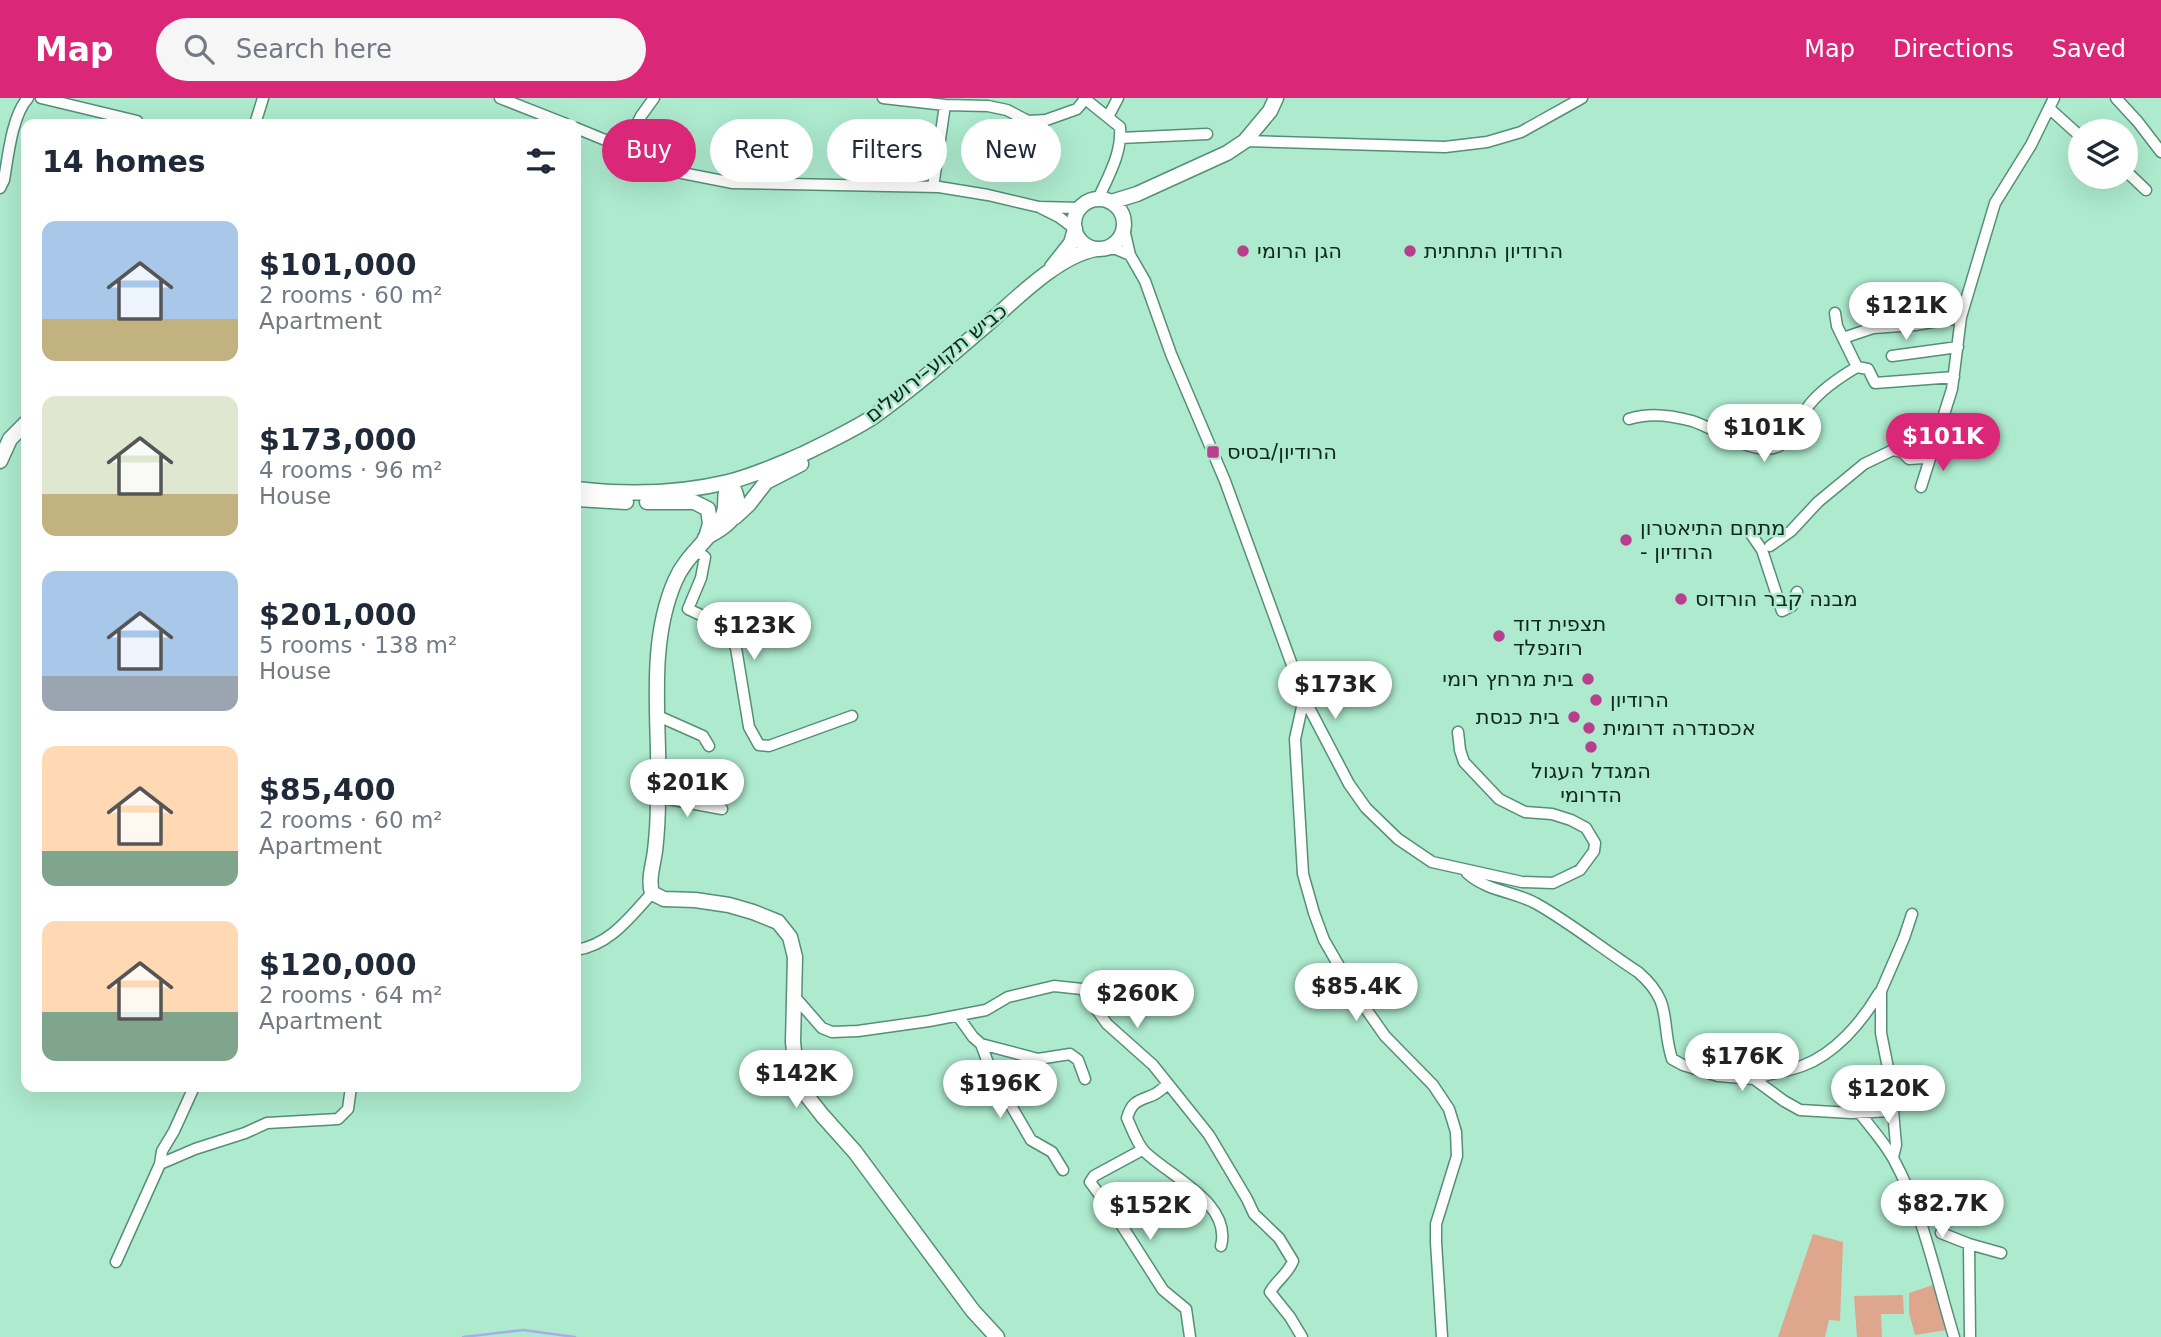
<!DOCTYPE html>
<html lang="en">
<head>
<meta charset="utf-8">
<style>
  :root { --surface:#fff; --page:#f6f6f7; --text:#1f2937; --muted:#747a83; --accent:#db2777 }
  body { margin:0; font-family:"DejaVu Sans",Heebo,sans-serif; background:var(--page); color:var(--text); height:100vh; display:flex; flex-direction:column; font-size:26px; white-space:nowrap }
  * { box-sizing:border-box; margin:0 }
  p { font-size:23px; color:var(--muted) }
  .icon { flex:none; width:38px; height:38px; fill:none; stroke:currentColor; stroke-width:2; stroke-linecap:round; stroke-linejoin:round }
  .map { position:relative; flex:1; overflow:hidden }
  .sheet { position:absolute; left:21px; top:21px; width:560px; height:973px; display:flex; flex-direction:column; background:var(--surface); border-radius:14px; box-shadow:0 7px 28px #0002 }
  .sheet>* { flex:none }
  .hud { position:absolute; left:602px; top:21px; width:665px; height:63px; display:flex; gap:14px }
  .buttons { position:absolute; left:2068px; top:21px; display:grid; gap:14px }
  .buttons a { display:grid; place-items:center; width:70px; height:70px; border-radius:50%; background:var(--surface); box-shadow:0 7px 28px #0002; font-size:35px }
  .price { position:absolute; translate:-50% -60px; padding:0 16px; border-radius:24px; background:#fff; color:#222; font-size:23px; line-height:46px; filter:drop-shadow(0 2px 4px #0008) }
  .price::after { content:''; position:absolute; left:50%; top:42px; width:21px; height:16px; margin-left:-10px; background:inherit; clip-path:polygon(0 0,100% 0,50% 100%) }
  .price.on { background:var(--accent); color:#fff }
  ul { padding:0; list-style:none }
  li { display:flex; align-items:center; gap:21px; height:175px; padding:0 21px }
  li span { display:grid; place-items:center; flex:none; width:196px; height:140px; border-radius:14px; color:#555 }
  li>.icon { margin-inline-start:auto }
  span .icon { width:84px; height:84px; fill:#fffc; stroke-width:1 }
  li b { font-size:30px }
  h2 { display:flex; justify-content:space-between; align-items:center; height:84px; padding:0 21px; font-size:30px }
  .chip { padding:0 24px; border-radius:32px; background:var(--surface); box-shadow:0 7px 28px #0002; font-size:24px; line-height:63px }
  .chip.on { background:var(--accent); color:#fff }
  header { display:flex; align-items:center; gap:42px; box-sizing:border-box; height:98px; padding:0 35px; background:var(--accent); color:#fff }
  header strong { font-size:33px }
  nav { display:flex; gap:38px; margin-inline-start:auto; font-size:24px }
  .search { width:490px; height:63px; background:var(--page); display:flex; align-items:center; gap:18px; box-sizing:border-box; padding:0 24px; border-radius:38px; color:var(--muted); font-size:26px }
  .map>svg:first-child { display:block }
  .green { fill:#dfa68e }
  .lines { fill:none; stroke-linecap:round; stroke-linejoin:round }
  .stream { stroke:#acabef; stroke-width:2.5 }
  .minor-casing { stroke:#558f76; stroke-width:13 }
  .major-casing { stroke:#558f76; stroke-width:17 }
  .minor { stroke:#fff; stroke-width:10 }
  .major { stroke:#fff; stroke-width:14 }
  .poi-dot { fill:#ba3e8e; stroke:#adeace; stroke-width:2.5 }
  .labels { text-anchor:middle; stroke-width:5; stroke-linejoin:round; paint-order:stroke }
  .poi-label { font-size:21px; fill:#10281e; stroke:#adeace; text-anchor:start }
  .street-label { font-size:21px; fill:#10281e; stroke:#adeace }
</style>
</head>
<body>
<header>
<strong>Map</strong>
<div class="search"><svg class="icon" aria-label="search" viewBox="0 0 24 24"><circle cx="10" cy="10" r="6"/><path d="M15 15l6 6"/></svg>Search here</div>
<nav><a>Map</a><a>Directions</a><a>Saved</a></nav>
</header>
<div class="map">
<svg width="2161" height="1239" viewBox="0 0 2161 1239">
  <rect width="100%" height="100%" fill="#adeace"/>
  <!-- green -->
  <path class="green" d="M1813 1136 1843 1144 1840 1223 1829 1222 1825 1239H1778Z
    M1933 1187 1947 1232 1915 1237 1909 1215V1195Z
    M1903 1197 1904 1216H1881L1882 1239H1857L1854 1198Z"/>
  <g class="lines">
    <!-- stream -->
    <path class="stream" d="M463 1239 523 1232 575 1239"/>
    <!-- minor casing -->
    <g class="minor-casing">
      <path id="minor" d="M41 0 137 23V26
        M500 0 566 26
        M883 0 945 7 988 8 1007 12 1028 23 1046 22 1077 11 1085 1
        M1084 0 1120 29C1122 55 1109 77 1098 101
        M2116 0 2138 24 2161 54
        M2050 11 2081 39
        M1108 19 1118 0
        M255 26 263 0
        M576 30 610 44 677 74 733 85 939 89 988 97 1039 109 1081 110
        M1120 40 1207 36
        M1245 43 1445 49 1487 44 1521 34 1582 0
        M624 50 641 18 654 0
        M2126 73 2146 92
        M933 89 945 7
        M0 90 4 82C8 59 12 17 28 0
        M1041 110 1059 119 1075 131
        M1124 131 1130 157 1145 183 1171 256 1225 383 1304 600 1349 686 1366 710 1398 741 1432 764 1522 784 1553 785 1580 772 1594 753 1595 745 1586 730 1571 722 1552 716 1525 714 1499 701 1464 664 1460 652 1458 634
        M1104 151H1116L1130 157
        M1835 215 1837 228 1857 269
        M1843 240 1873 230 1915 227 1961 219
        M1892 258 1958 249
        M1629 321C1650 314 1671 317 1692 323 1715 330 1756 360 1779 348 1785 345 1795 336 1799 330 1803 321 1803 314 1810 306 1823 290 1840 279 1857 269L1868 271 1875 285 1954 279
        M1921 389 1952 291 1961 219 1995 105 2031 47 2054 0
        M1751 436 1762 452 1782 513 1792 508 1797 494
        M1770 448 1791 433 1818 404 1864 366 1893 352 1902 354 1909 361 1924 360 1934 352
        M695 452 705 459 701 480 688 511 705 519 730 537 736 550 749 629 759 647 769 648 852 618
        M1304 600 1295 641 1303 776 1314 815 1324 842 1354 894 1385 938 1433 987 1449 1011 1456 1034 1457 1058 1436 1126V1144L1442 1239
        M658 618 703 638 709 648
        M658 699 722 711
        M1467 775C1488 794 1514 793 1537 806 1572 826 1604 852 1638 874 1674 905 1660 923 1672 961L1683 967 1718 978 1754 981 1784 1003 1800 1012 1851 1015 1893 1013 1892 990 1881 935V893L1904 840 1912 816
        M576 852C610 847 630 819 652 795
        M795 899 822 930 832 934 858 933 929 923 986 912 1008 899 1054 888 1082 891 1107 926 1153 967 1209 1037 1247 1101 1254 1116 1279 1140 1293 1163C1288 1176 1277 1182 1270 1194L1290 1219 1302 1239
        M958 918 973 939 981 946 1038 961 1070 956 1078 962 1085 981
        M981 946 991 973 1031 1042 1052 1054 1063 1072
        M1754 981C1770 975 1786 974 1802 968 1835 956 1862 924 1879 895
        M1168 986C1163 990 1158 995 1153 997 1138 1003 1132 1003 1127 1020 1132 1031 1137 1046 1145 1054 1171 1079 1232 1105 1221 1148
        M1859 1014C1870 1029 1885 1045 1894 1062 1924 1117 1936 1180 1954 1239
        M1142 1052 1094 1078 1090 1084 1117 1120 1163 1192 1186 1211 1190 1239
        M1893 1059 1896 1047 1893 1013
        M160 1066 162 1053 174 1033 194 989
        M1941 1135 1969 1146 2001 1155
        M1969 1146 1970 1239
        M116 1164 160 1066 195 1051 245 1035 267 1025 338 1021 348 1011 351 989"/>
    </g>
    <!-- major casing -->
    <g class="major-casing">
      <path id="major" d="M1074 126a25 25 0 1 1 50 0a25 25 0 1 1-50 0Z
        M1111 104 1137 96 1227 55 1245 43 1270 13 1276 0
        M1052 169 1071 145 1075 131
        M0 363 10 341 26 325
        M576 391C627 397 678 396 728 384 754 378 779 366 803 356 826 345 851 333 873 319 912 291 948 260 984 229 1014 203 1057 158 1096 151
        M577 401 626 404
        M647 404H694L708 411 710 426 707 436
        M735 419 749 406 766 384 801 366
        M705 440C731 427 748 413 730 384 721 398 729 407 722 419 710 442 686 457 675 483 646 550 661 629 658 700 658 718 657 736 655 753 653 768 648 781 652 795L664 801 695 802 729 807 753 814 778 824 790 839 795 859 793 944 796 971 804 994 822 1017 855 1054 973 1213 997 1239"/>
    </g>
    <!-- minor -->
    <use href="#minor" class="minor"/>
    <!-- major -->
    <use href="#major" class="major"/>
  </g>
  <!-- markers -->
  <g class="poi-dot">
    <circle cx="1243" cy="153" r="7"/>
    <circle cx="1410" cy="153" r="7"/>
    <rect x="1206" y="347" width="14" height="14" rx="3.5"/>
    <circle cx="1626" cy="442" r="7"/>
    <circle cx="1681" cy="501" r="7"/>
    <circle cx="1499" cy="538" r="7"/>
    <circle cx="1588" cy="581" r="7"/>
    <circle cx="1596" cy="602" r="7"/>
    <circle cx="1574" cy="619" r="7"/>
    <circle cx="1589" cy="630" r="7"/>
    <circle cx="1591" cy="649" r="7"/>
  </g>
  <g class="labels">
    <!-- poi labels -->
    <g class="poi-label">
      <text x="1257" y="160">הגן הרומי</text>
      <text x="1424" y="160">הרודיון התחתית</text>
      <text x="1227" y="361">הרודיון/בסיס</text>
      <text x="1640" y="437">מתחם התיאטרון<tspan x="1640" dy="24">- הרודיון</tspan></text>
      <text x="1695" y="508">מבנה קבר הורדוס</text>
      <text x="1513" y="533">תצפית דוד<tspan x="1513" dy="24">רוזנפלד</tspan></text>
      <text x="1574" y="588" text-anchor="end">בית מרחץ רומי</text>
      <text x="1610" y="609">הרודיון</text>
      <text x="1560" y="626" text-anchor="end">בית כנסת</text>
      <text x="1603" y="637">אכסנדרה דרומית</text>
      <text x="1591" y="680" text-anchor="middle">המגדל העגול<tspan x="1591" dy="24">הדרומי</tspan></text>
    </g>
    <!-- street labels -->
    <g class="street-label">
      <text transform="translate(936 265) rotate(-39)" y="7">כביש תקוע–ירושלים</text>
    </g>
  </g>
</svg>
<div class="buttons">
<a><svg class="icon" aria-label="layers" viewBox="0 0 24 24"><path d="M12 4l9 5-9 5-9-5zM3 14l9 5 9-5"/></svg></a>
</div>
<b class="price" style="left:1906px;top:244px">$121K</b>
<b class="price" style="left:1764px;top:366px">$101K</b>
<b class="price on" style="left:1943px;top:375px">$101K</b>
<b class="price" style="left:754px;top:564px">$123K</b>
<b class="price" style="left:1335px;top:623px">$173K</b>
<b class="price" style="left:687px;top:721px">$201K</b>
<b class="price" style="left:1356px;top:925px">$85.4K</b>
<b class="price" style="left:1137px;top:932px">$260K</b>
<b class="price" style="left:1742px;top:995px">$176K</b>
<b class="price" style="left:796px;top:1012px">$142K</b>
<b class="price" style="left:1000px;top:1022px">$196K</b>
<b class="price" style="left:1888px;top:1027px">$120K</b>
<b class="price" style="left:1942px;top:1142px">$82.7K</b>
<b class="price" style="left:1150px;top:1144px">$152K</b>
<div class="hud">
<a class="chip on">Buy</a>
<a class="chip">Rent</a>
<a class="chip">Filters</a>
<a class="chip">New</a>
</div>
<section class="sheet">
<h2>14 homes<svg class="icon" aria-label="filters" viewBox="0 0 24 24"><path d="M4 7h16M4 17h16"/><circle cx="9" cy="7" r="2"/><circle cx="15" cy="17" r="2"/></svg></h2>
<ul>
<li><span style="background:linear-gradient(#a9c7e8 70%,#c2b280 0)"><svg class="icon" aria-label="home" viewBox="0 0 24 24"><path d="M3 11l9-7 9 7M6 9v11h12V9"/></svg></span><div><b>$101,000</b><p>2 rooms · 60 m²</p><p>Apartment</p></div></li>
<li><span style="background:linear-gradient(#dfe7d0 70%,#c2b280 0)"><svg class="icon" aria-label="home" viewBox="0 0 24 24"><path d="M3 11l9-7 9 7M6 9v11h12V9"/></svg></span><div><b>$173,000</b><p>4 rooms · 96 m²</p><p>House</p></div></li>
<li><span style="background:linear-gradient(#a9c7e8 75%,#9aa5b1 0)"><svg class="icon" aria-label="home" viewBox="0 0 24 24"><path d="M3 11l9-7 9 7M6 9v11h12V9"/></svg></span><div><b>$201,000</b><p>5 rooms · 138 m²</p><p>House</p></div></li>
<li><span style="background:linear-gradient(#ffd9b3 75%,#7fa58c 0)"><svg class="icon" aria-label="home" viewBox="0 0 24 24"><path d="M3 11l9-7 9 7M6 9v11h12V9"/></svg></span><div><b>$85,400</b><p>2 rooms · 60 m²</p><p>Apartment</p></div></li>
<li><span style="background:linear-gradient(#ffd9b3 65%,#7fa58c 0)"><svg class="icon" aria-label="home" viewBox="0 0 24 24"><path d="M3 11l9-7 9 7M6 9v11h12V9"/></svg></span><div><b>$120,000</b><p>2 rooms · 64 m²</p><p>Apartment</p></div></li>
</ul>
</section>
</div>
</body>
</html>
